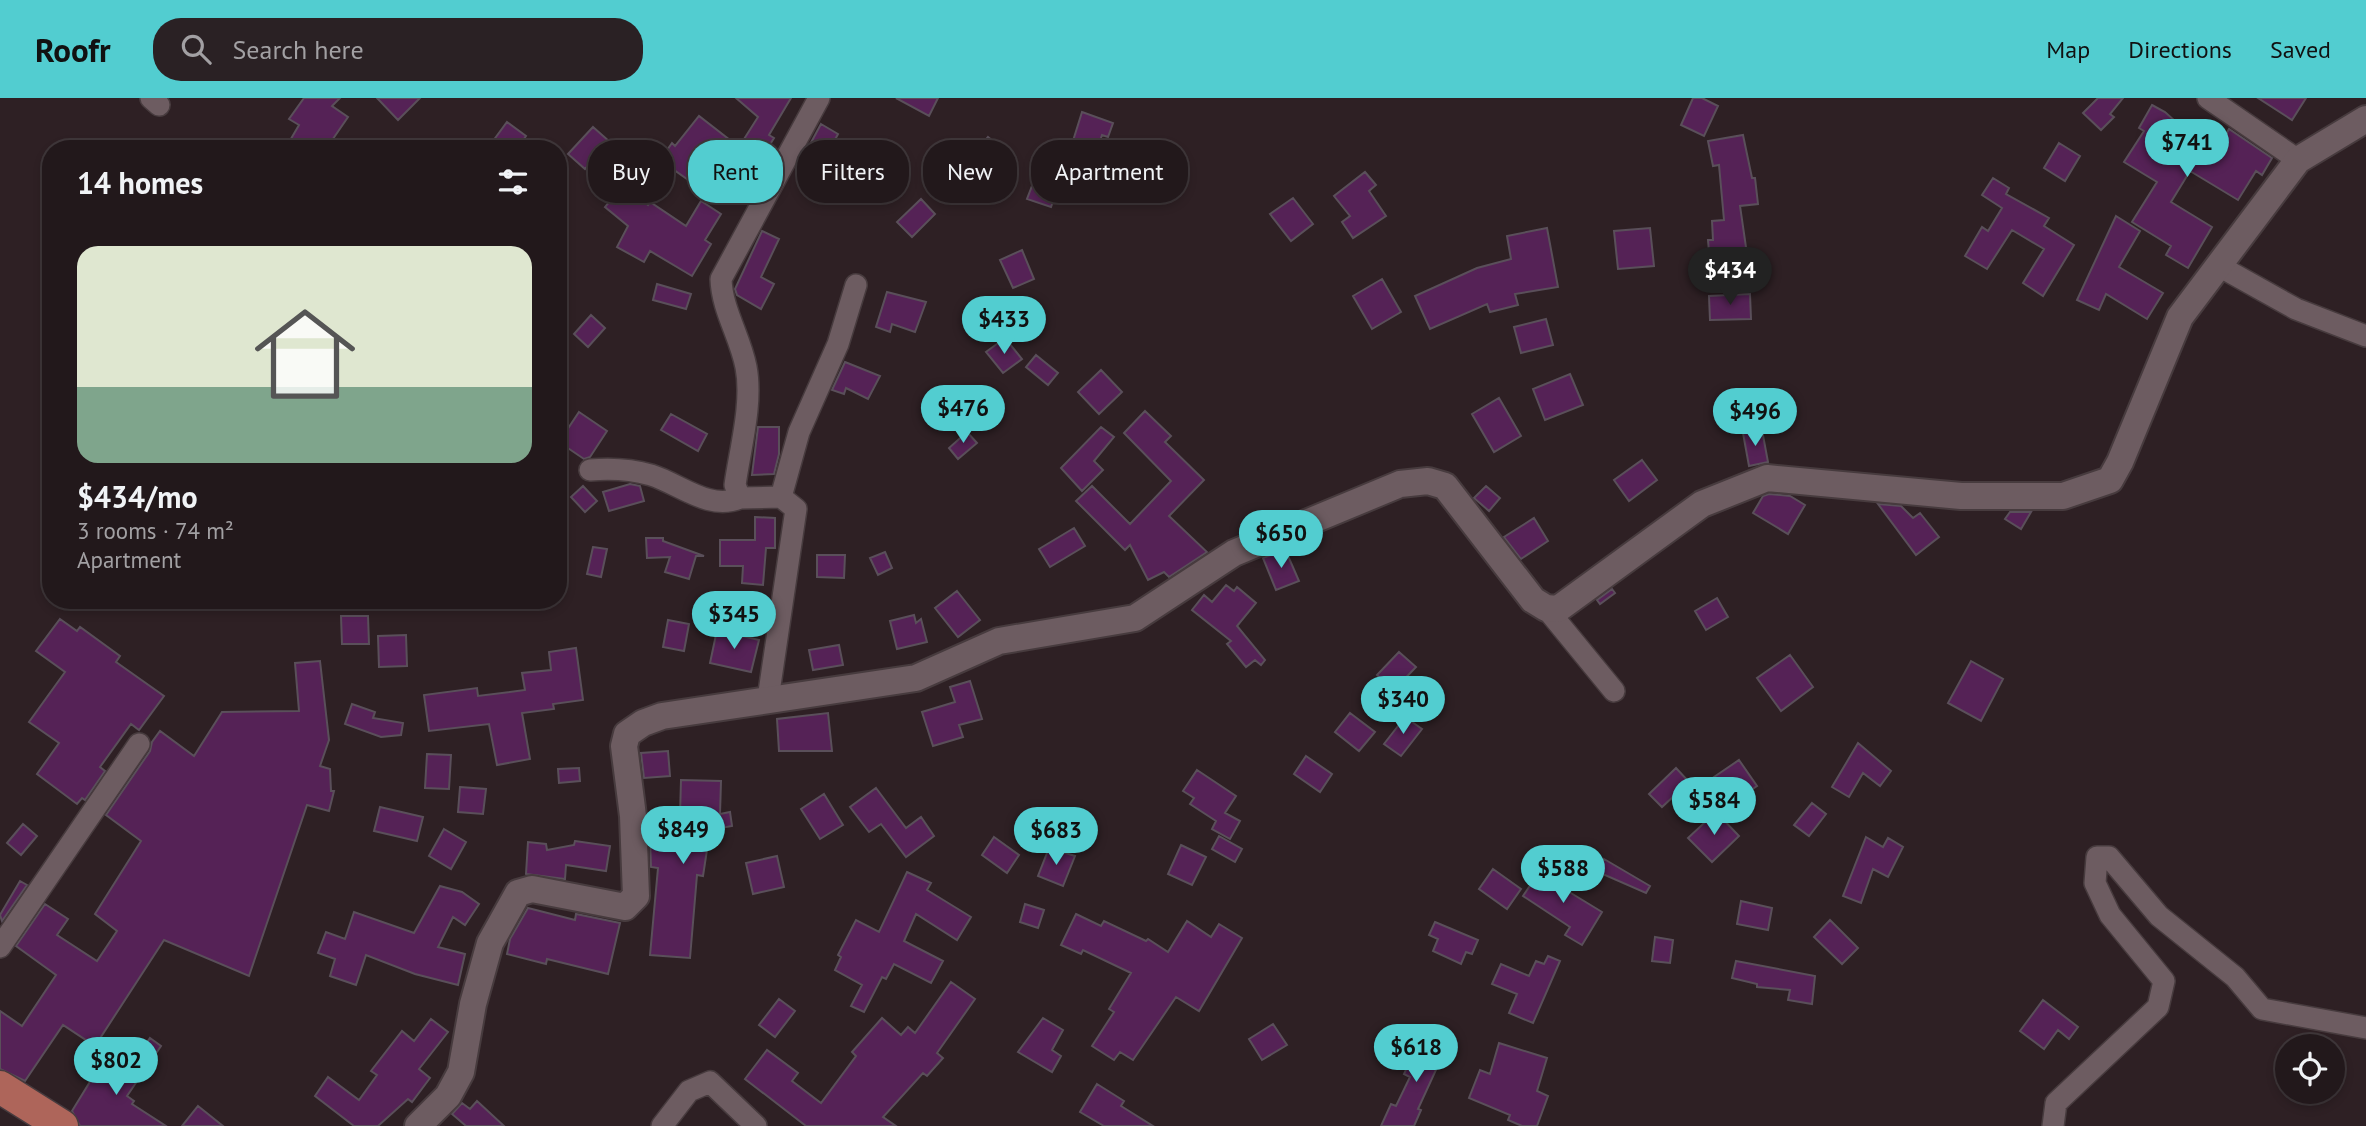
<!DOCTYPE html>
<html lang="en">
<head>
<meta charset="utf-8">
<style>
  :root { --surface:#22181b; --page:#2a2124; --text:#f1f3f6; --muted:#a2a0a3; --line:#3f373a; --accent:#52cdd0 }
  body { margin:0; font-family:"PT Sans",sans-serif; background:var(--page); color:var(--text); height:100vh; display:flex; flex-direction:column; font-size:26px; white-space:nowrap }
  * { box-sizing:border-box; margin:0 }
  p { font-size:23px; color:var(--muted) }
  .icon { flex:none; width:38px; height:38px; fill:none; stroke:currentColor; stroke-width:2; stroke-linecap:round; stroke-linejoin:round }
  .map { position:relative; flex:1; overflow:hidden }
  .details { position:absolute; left:42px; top:42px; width:525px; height:469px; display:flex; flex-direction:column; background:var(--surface); border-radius:28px; box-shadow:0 4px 10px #0003,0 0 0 2px var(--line) }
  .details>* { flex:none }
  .guide { position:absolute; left:588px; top:42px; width:665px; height:63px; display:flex; gap:14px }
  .buttons { position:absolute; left:2275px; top:936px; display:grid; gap:14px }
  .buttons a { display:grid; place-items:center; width:70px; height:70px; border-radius:50%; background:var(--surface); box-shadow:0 4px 10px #0003,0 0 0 2px var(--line); font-size:35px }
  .price { position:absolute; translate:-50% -60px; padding:0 16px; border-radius:24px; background:var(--accent); color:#111; font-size:23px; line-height:46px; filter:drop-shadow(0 2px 4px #0008) }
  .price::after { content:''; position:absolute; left:50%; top:42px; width:21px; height:16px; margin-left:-10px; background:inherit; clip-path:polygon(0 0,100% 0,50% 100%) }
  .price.active { background:#222; color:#fff }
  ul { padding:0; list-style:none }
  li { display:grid; align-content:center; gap:14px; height:371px; padding:0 35px }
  li span { display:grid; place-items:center; height:217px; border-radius:21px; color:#555 }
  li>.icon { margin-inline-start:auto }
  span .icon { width:126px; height:126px; fill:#fffc; stroke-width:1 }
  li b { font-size:30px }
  h2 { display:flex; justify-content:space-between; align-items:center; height:84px; padding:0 35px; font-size:30px }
  .pill { padding:0 24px; border-radius:28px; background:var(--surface); box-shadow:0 4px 10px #0003,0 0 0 2px var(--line); font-size:24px; line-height:63px }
  .pill.active { background:var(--accent); color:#111 }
  header { display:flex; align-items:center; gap:42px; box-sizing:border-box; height:98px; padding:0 35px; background:var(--accent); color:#111 }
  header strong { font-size:33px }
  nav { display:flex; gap:38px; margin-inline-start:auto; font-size:24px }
  .search { width:490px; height:63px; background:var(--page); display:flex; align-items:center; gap:18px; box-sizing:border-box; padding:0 24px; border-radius:28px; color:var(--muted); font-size:26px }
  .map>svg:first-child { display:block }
  .building { fill:#552256; stroke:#5a4f5a; stroke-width:2 }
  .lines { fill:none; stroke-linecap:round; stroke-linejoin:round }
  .minor-casing { stroke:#473b3e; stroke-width:24 }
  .tertiary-casing { stroke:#473b3e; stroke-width:30 }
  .primary-casing { stroke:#473b3e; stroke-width:35 }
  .minor { stroke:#6d5c61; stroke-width:21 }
  .tertiary { stroke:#6d5c61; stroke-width:26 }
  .primary { stroke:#ae655a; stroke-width:32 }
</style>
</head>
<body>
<header>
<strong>Roofr</strong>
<div class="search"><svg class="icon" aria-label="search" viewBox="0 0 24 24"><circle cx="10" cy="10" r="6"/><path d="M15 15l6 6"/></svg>Search here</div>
<nav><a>Map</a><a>Directions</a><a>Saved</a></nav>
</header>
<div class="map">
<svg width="2366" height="1028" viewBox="0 0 2366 1028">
  <rect width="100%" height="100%" fill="#2e2024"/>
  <!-- building -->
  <path class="building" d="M304 0H340L332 8 348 19 326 51H285L299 27 289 21Z
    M377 0H420L398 22Z
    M736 0H791L769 37 774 40 750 78 717 55 709 64 702 58 687 81 660 62 672 45 675 48 699 18 739 49 758 19Z
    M896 0H938L929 18Z
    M1693 0H1702L1718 8 1704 38 1681 27Z
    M2098 0H2123L2110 16 2114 19 2101 32 2083 15Z
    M2258 0H2306L2292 22Z
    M2152 7 2165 14 2214 58 2229 31 2272 60 2262 77 2256 73 2238 102 2190 73 2171 104 2212 129 2188 170 2166 157 2171 148 2132 124 2157 84 2124 64 2144 33 2139 30Z
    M1082 14 1113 25 1108 39 1102 37 1085 86 1062 78Z
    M507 24 526 38 517 51H504L493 43Z
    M821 26 838 36 823 64 806 54Z
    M593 29 610 44 585 71 568 56Z
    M1743 37 1752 80H1755L1758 106 1740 108 1748 163 1710 166 1708 142H1713L1712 123 1724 122 1719 67 1713 68 1708 43Z
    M988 39 1011 58 991 82 968 63Z
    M2059 45 2080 58 2065 83 2044 70Z
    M1365 74 1376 87 1369 93 1386 118 1353 140 1342 124 1350 118 1334 98Z
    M1037 75 1060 84 1051 109 1027 101Z
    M1993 80 2009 90 2006 96 2049 120 2044 128 2074 147 2043 198 2023 185 2044 151 2012 132 1987 171 1965 158 1982 129 1988 133 2002 110 1982 97Z
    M623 87 648 107 650 104 686 128 701 103 721 116 705 142 711 146 692 178 650 153 644 164 617 149 628 128 605 109Z
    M1293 100 1313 126 1291 143 1270 116Z
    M921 101 935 116 912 139 897 124Z
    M2116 118 2140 133 2119 169 2163 195 2147 221 2106 196 2099 212 2077 202Z
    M1547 130 1558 189 1515 196 1518 207 1490 214 1487 206 1430 231 1415 198 1477 170 1511 161 1507 138Z
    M1650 130 1654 168 1618 171 1614 133Z
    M762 133 779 141 761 179 774 186 761 211 737 197 735 191Z
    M1022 152 1034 181 1013 190 1000 162Z
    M1382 181 1401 214 1372 231 1353 198Z
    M657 186 691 196 686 211 653 202Z
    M887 194 926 204 915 234 892 226 890 234 876 229Z
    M1750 196 1751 221 1710 222 1709 198Z
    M591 217 605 230 588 249 574 236Z
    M1546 221 1553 247 1521 255 1514 229Z
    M1005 240 1022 261 1003 275 986 254Z
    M1036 257 1058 275 1048 287 1026 269Z
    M845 264 880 278 868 301 846 290 844 296 832 292Z
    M1101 272 1122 294 1099 316 1078 294Z
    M1570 276 1583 307 1545 322 1533 291Z
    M1499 300 1521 338 1494 354 1472 316Z
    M1145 313 1171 338 1165 344 1204 382 1169 418 1207 454 1169 479 1164 474 1148 482 1130 447 1125 452 1076 403 1092 388 1130 426 1171 383 1124 335Z
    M579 314 607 333 590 359 584 361 559 344Z
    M671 316 707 336 698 353 661 332Z
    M758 329H779V356L774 376 752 377Z
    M1101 329 1114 339 1094 363 1103 372 1082 393 1061 370Z
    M1762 332 1768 364 1749 368 1743 335Z
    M967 334 977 345 958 361 949 350Z
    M1642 362 1657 382 1629 403 1614 382Z
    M630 386 640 388 644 403 609 413 603 394Z
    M583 388 597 403 585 414 571 399Z
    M1486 388 1500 400 1489 413 1474 400Z
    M1769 396 1790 398 1805 407 1788 436 1753 415 1763 398Z
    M1878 406 1901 408 1913 420 1920 415 1939 439 1916 457Z
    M2010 414H2031L2021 431 2005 421Z
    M755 419 775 420V450H766L763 487 742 485 743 468H720V442H755Z
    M1534 420 1548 443 1521 461 1504 439Z
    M1074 430 1085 448 1050 469 1039 451Z
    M646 440H663V443L704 458H696L689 481 665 474 670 459 647 460Z
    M593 449 607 451 601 479 587 476Z
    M1285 451 1299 483 1276 492 1263 460Z
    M885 454 892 470 878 477 870 460Z
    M817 457H845L844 480 817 479Z
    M1226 487 1234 493 1237 489 1256 505 1237 528 1265 562 1261 567 1255 562 1246 569 1227 546 1231 543 1192 512 1204 497 1212 504Z
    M1612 491 1615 495 1600 506 1597 502Z
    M957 493 980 522 958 539 935 510Z
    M1717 500 1728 519 1706 532 1695 513Z
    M914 517 916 525 921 521 927 544 897 551 890 523Z
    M341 518H368L369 546H342Z
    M60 521 77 533 80 529 120 558 116 564 164 598 139 632 131 626 100 669 105 673 85 702 82 700 77 706 37 676 59 645 29 624 65 574 36 553Z
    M668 522 689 526 684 553 663 549Z
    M717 532 759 542 751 574 710 565Z
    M406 537 407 568 379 569 378 538Z
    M839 547 843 567 813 572 809 552Z
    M576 550 583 602 553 606 554 611 522 615 530 661 497 667 489 626 429 633 424 597 477 590 478 598 525 592 522 575 551 572 549 554Z
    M1399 554 1416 569 1393 593 1377 577Z
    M1790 557 1813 589 1781 613 1757 580Z
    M320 563 329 642 320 668 330 671 331 693H334L329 713 307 707 249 878 164 842 95 948 63 927 25 983 0 971V913L22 928 56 877 16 848 45 806 68 821 57 837 97 863 117 833 95 816 141 743 106 717 150 653 152 644 160 633 194 658 222 614 299 613 295 565Z
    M1971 563 2003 581 1981 623 1948 605Z
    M970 583 982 621 959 627 963 639 933 648 922 614 955 604 950 589Z
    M352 606 375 614 373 620 403 625 401 637 381 639 345 626Z
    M828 615 832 653H779L777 621Z
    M1350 615 1375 634 1359 653 1335 634Z
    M1405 619 1422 631 1401 658 1384 646Z
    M1858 645 1891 673 1880 688 1863 675 1849 699 1832 689Z
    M668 653 670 678 644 680 641 655Z
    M427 656 451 657 449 691 425 690Z
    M1306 658 1332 676 1320 694 1294 676Z
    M1739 662 1757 688 1732 705 1714 679Z
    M579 670 580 683 559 685 558 671Z
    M1676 670 1689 684 1662 709 1649 696Z
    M1197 672 1236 698 1225 715 1240 723 1230 741 1212 731 1216 723 1190 706 1194 700 1183 693Z
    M681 682 721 683 720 716 730 714 732 728 710 732 703 778 697 777 690 860 650 857 658 770 651 769 650 739 671 741 673 717H680Z
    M460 689 486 691 483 716 458 714Z
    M876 690 906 730 921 719 934 738 906 759 881 726 869 734 850 709Z
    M824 696 843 727 820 741 801 711Z
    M1812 705 1826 716 1809 738 1794 727Z
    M380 709 423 719 417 743 374 733Z
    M1716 714 1739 738 1712 764 1688 740Z
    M23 726 37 738 21 757 7 745Z
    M444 731 466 744 451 771 429 758Z
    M1219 738 1242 751 1235 764 1212 751Z
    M994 739 1019 757 1007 775 982 757Z
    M1866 739 1883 749 1888 740 1903 749 1888 779 1873 771 1861 805 1843 798Z
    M575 743 610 748 606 773 566 767 565 781 526 776 528 744 546 746 547 752 574 747Z
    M1181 747 1206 759 1192 787 1168 776Z
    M1049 750 1075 758 1063 788 1038 778Z
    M777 758 784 789 753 796 746 765Z
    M1604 761 1650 788 1646 795 1598 774Z
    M1542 770 1569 788 1566 792 1602 814 1582 847 1565 837 1570 829 1523 798Z
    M1493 771 1521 791 1507 811 1479 791Z
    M907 774 931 785 927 792 971 819 957 842 916 816 904 843 943 863 931 885 894 866 886 881 882 879 864 914 851 908 862 887 835 872 841 859 838 857 856 822 879 834Z
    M20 783 27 787 2 823 0 817Z
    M440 788 462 794 479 806 465 827 453 819 438 849 465 856 458 887 415 876 366 857 356 887 330 878 335 861 318 855 326 834 345 841 354 814 414 835Z
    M1741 803 1772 810 1768 832 1737 826Z
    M1025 806 1044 812 1038 830 1020 824Z
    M528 810 575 822 576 816 620 825 608 876 547 861 546 866 507 856 510 841Z
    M1076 816 1101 828 1104 823 1146 843 1148 841 1168 854 1187 823 1211 839 1219 826 1242 840 1199 913 1176 899 1133 962 1120 954 1114 962 1092 948 1114 914 1109 911 1131 875 1083 852 1081 856 1061 847Z
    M1830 822 1858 850 1842 866 1814 839Z
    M1435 824 1478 842 1472 856 1466 854 1461 866 1433 853 1438 841 1429 837Z
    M1655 839 1673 842 1670 865 1652 863Z
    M1548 858 1560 863 1533 925 1509 915 1517 896 1492 886 1501 866 1529 878 1536 863 1544 866Z
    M1736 863 1815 878 1812 906 1788 902 1790 892 1757 889V886L1732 880Z
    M951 884 975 901 937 955 943 960 927 978 923 975 883 1019 896 1028H806L745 981 767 952 798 975 792 983 821 1005 856 958 852 954 882 920 901 937 908 929 915 935Z
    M779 901 795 913 775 939 759 927Z
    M2043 902 2078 929 2069 941 2058 932 2044 951 2020 933Z
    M1043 920 1063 932 1052 952 1061 958 1052 974 1018 954Z
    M431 921 448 934 419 971 430 980 412 1004 408 1001 378 1028H354L315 998 328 979 359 1002 377 977 371 973 402 933 414 943Z
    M1273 926 1287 947 1262 962 1249 941Z
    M1421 939 1446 950 1418 1011 1421 1012 1414 1028H1381L1391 1006 1396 1008 1410 979 1404 976Z
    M150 940 161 948 127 998 134 1003 132 1006 166 1028H80L72 1013 96 974 117 987Z
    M1499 945 1547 960 1537 993 1548 998 1537 1028H1522L1508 1022 1510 1017 1469 1000 1480 972 1490 976Z
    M1097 986 1124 1003 1121 1008 1153 1028H1104L1080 1014Z
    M477 1003 504 1028H466L452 1016 462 1005 470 1011Z
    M198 1008 223 1028H182Z"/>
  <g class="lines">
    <!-- minor casing -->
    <g class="minor-casing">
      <path id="minor" d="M151 0 159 7
        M2208 0 2298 62
        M2219 168 2296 211 2366 238
        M590 372C612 370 630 371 651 377 680 386 709 413 740 400
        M781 399 799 334 838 246 856 187
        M1546 510 1614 593
        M768 601 796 411 781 399 740 400 735 387C740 351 753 305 746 269 740 238 722 212 721 181L819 0
        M0 849 139 646
        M662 1028 689 993 710 984 756 1028
        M2053 1028 2056 1005 2158 909 2164 883 2110 817 2095 785 2097 759H2109L2159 818 2235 879 2262 911 2366 930"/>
    </g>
    <!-- tertiary casing -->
    <g class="tertiary-casing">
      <path id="tertiary" d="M418 1028 448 998 461 974 473 906 490 845 518 795 532 791 625 809 636 798 633 718 624 648 627 636 643 625 662 618 916 580 999 543 1135 520 1234 455 1400 386 1428 383 1445 388 1533 502 1546 510 1558 511 1702 406 1767 380 1961 398H2063L2110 382 2120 364 2180 219 2298 62 2366 21"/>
    </g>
    <!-- primary casing -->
    <g class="primary-casing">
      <path id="primary" d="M0 989 62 1028"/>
    </g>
    <!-- minor -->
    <use href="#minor" class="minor"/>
    <!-- tertiary -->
    <use href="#tertiary" class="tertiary"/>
    <!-- primary -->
    <use href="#primary" class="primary"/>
  </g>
</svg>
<div class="buttons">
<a><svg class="icon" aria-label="locate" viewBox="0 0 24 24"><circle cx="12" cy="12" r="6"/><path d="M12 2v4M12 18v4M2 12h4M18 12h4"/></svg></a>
</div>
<b class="price" style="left:2187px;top:81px">$741</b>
<b class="price active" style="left:1730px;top:209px">$434</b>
<b class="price" style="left:1004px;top:258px">$433</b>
<b class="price" style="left:963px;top:347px">$476</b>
<b class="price" style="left:1755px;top:350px">$496</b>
<b class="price" style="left:1281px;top:472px">$650</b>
<b class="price" style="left:734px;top:553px">$345</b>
<b class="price" style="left:1403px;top:638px">$340</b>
<b class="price" style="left:1714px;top:739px">$584</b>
<b class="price" style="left:683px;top:768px">$849</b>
<b class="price" style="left:1056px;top:769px">$683</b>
<b class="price" style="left:1563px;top:807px">$588</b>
<b class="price" style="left:1416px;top:986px">$618</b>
<b class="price" style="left:116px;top:999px">$802</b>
<div class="guide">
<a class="pill">Buy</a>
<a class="pill active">Rent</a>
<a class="pill">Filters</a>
<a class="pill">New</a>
<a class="pill">Apartment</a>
</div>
<section class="details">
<h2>14 homes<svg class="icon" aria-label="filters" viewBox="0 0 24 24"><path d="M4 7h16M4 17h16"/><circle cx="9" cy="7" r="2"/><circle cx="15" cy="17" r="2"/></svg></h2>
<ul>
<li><span style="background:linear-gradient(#dfe7d0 65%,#7fa58c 0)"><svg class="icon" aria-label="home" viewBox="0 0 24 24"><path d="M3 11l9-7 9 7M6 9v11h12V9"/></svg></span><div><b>$434/mo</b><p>3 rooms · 74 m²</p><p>Apartment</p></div></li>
</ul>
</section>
</div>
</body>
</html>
